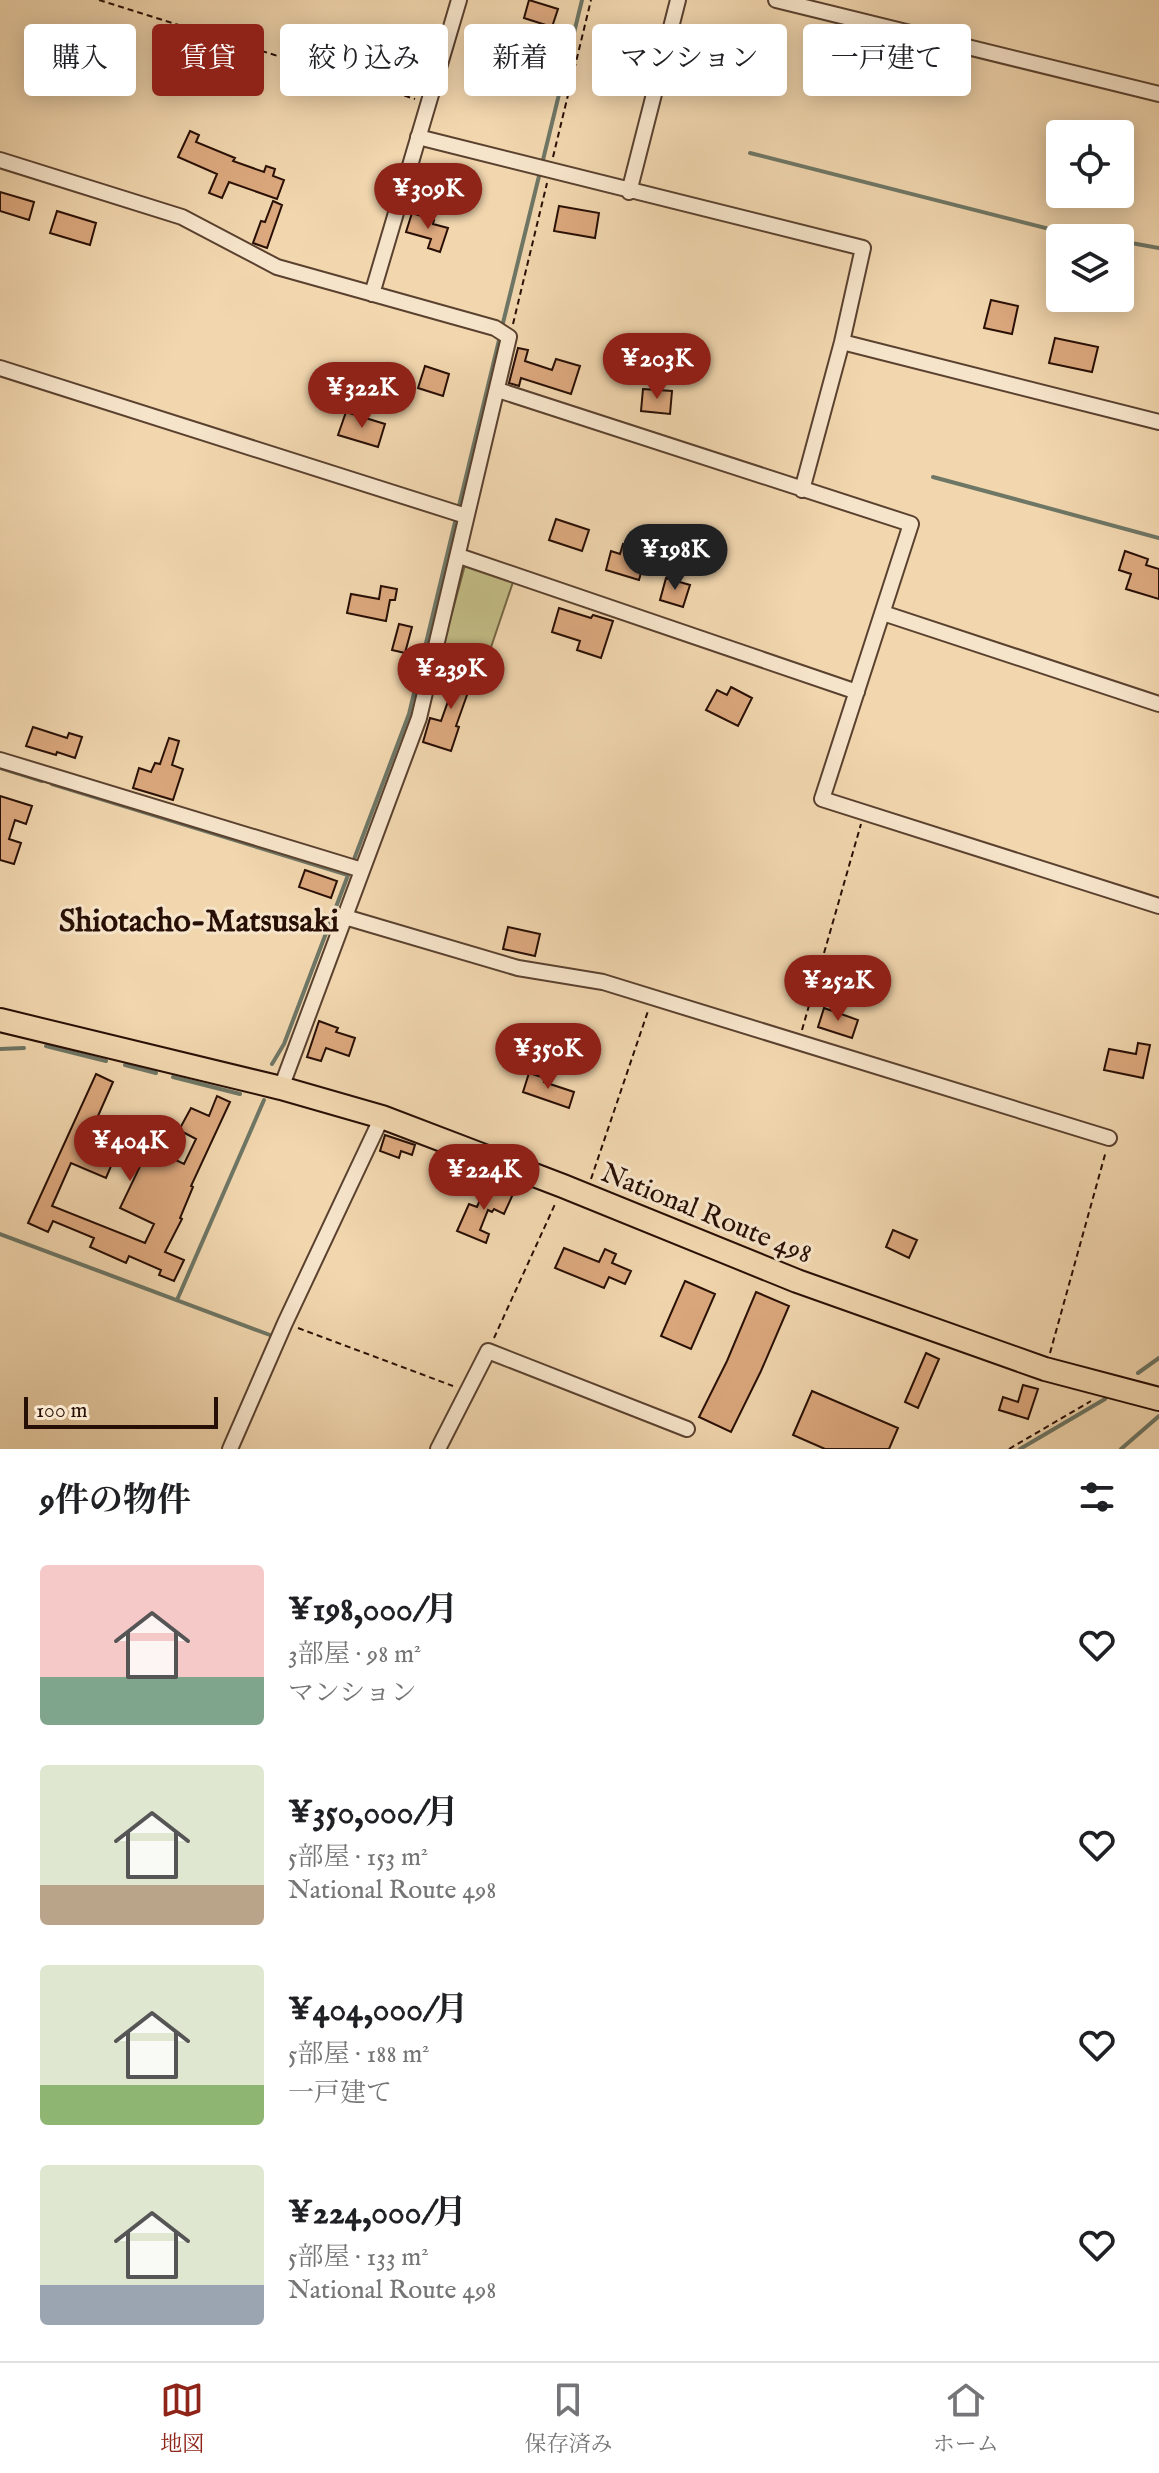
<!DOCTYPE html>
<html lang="ja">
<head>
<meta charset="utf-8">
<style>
  :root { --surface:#fff; --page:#f2f2f2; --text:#202124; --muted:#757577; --line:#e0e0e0; --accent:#8f2418 }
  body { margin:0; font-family:"IM FELL English","Noto Serif JP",serif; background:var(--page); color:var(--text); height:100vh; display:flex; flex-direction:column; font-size:30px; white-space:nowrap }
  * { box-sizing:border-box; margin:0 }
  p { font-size:26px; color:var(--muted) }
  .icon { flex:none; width:44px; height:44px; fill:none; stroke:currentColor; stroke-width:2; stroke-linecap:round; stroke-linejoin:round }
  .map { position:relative; height:1449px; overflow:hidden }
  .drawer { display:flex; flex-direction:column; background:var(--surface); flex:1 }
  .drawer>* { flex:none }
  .guide { position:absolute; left:24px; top:24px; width:1112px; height:72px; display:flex; gap:16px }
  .controls { position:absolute; left:1046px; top:120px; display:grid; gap:16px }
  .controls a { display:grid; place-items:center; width:88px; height:88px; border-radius:8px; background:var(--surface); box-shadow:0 4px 20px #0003; font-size:40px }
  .scale { position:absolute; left:24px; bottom:20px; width:194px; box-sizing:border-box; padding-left:8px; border:4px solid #280f05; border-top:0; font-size:22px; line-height:28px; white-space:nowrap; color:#280f05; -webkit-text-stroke:6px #f6e4ca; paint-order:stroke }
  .price { position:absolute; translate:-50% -68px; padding:0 18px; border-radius:28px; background:var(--accent); color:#fff; font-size:26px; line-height:52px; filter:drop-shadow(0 2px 4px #0008) }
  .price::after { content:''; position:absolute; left:50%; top:48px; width:24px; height:18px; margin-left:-12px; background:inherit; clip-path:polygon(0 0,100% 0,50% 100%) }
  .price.selected { background:#222; color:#fff }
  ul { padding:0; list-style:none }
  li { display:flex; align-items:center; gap:24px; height:200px; padding:0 40px }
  li span { display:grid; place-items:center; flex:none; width:224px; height:160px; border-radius:8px; color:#555 }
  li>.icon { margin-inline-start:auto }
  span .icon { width:96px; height:96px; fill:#fffc; stroke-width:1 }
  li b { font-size:34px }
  h2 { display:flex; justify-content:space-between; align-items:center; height:96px; padding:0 40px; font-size:34px }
  .pill { padding:0 28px; border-radius:8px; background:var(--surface); box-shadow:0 4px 20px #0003; font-size:28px; line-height:72px }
  .pill.selected { background:var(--accent); color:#fff }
  .tabs { display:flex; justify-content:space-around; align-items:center; height:112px; border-top:2px solid var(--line); background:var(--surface); font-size:22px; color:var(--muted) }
  .tabs a { display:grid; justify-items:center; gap:4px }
  .tabs .selected { color:var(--accent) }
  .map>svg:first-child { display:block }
  .green { fill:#c2bc85; stroke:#756645; stroke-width:2 }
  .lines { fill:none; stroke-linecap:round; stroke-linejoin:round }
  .stream { stroke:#6e7665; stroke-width:4 }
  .building { fill:#dca87e; stroke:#280f05; stroke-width:2 }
  .minor-casing { stroke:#5a412f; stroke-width:18 }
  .highway-casing { stroke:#280f05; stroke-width:26 }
  .path { stroke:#280f05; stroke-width:2; stroke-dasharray:6 4; stroke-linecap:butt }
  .minor { stroke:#f6e4ca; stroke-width:14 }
  .highway { stroke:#f1d6ae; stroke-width:22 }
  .labels { text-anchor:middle; stroke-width:6; stroke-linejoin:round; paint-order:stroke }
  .street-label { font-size:28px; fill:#280f05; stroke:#f6e4ca }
  .quarter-label { font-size:32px; font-weight:bold; fill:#280f05; stroke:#f6e4ca }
</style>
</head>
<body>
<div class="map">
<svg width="1159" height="1449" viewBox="0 0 1159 1449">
  <rect width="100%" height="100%" fill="#f1d6ae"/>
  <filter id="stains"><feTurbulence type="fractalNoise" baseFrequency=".0025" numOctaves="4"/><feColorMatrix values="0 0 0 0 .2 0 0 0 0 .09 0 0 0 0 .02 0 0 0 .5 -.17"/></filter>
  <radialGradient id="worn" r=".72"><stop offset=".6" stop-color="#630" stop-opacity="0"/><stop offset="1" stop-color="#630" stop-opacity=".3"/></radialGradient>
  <!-- green -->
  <path class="green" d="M465 565 513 582 486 662 442 650Z"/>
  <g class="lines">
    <!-- stream -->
    <path class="stream" d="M750 153 1085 238
      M542 164 582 0
      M1120 241 1159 248
      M502 327 540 172
      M933 477 1159 538
      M458 510 500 336
      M0 768 42 781
      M52 784 348 875
      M353 862 409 714 456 518
      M46 1046 106 1061
      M0 1049 24 1048
      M272 1064 284 1044 350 870
      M125 1065 156 1073
      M173 1077 240 1094
      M0 1234 270 1335
      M177 1300 264 1100
      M1138 1373 1159 1358
      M1020 1449 1105 1399
      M1121 1449 1159 1416"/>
  </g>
  <!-- building -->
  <path class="building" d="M529 0 558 9 552 27 524 18Z
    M371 40 398 44 397 49 411 51 408 66 369 57Z
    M190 131 199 135 196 142 235 158 233 161 264 172 266 166 275 169 273 176 284 180 277 199 229 182 222 198 209 193 217 174 178 157Z
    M0 192 34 202 29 220 0 211Z
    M273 201 282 205 267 248 253 243 261 221 265 222Z
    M559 206 599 213 595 238 554 231Z
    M57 211 96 223 90 245 50 233Z
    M412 213 434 220 433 224 448 228 440 252 428 248 431 239 406 232Z
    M991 300 1018 306 1012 334 984 328Z
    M1055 338 1098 347 1092 372 1049 363Z
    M518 348 528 350 525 361 552 370 556 359 580 366 571 394 521 378 519 386 509 383Z
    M425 366 449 374 443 396 418 388Z
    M643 389 672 391 670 414 641 411Z
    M346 412 385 424 378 447 338 435Z
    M556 519 589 530 582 551 549 540Z
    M623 544 635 547 632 558 644 562 639 580 606 570 611 551 620 554Z
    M1125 551 1148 559 1146 565 1159 569V599L1126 589 1131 574 1119 570Z
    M666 578 690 585 683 607 660 600Z
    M381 586 397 589 395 600H390L386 621 347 613 351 594 379 599Z
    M559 608 591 618 593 615 613 621 601 658 577 650 580 641 552 632Z
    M399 624 412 627 405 653 392 650Z
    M462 662 477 667 456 726 459 727 451 751 423 742 430 718 441 721Z
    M731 687 752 698 738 726 706 710 717 690 727 695Z
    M33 727 67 738 69 733 82 737 75 758 57 752 56 755 26 746Z
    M169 738 179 741 172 765 183 769 173 800 133 788 139 768 151 772 155 763 160 764Z
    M0 796 32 806 26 824 15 820 9 839 21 843 14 864 0 860Z
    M305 870 337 881 331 898 299 887Z
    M508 927 540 934 535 956 503 949Z
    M824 1008 858 1020 852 1038 818 1027Z
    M319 1021 338 1028 336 1032 355 1038 349 1056 326 1048 321 1061 307 1057Z
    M1138 1043 1150 1045 1143 1078 1104 1070 1109 1049 1136 1054Z
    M529 1073 545 1078 544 1082 574 1092 569 1108 523 1092Z
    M96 1074 113 1082 94 1125 123 1138 106 1178 71 1163 52 1206 145 1243 154 1224 120 1208 144 1158 139 1155 144 1145 184 1164 196 1139 179 1130 191 1108 209 1116 217 1096 230 1102 191 1186 193 1187 180 1218 182 1219 165 1252 184 1260 174 1281 159 1275 161 1270 129 1256 126 1263 90 1247 94 1238 53 1221 48 1232 28 1223Z
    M385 1135 415 1145 412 1155 401 1151 399 1158 380 1151Z
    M487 1183 513 1194 504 1214 494 1209 492 1212 488 1210 480 1230 489 1234 486 1243 457 1231 469 1204 477 1207Z
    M893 1230 917 1240 909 1258 886 1247Z
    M564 1248 599 1262 605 1249 616 1254 612 1263 631 1271 625 1284 609 1277 604 1288 555 1268Z
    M685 1281 715 1294 691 1349 661 1336Z
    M756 1292 789 1306 761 1371 731 1432 699 1417 727 1361Z
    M926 1353 939 1359 918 1408 905 1402Z
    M1023 1385 1038 1389 1028 1419 999 1410 1003 1397 1018 1402Z
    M812 1391 898 1428 889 1449H825L793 1435Z"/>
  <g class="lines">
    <!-- minor casing -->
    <g class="minor-casing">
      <path id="minor" d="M776 0 1159 94
        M418 137 863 248 842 342 802 490
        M0 160 182 217 277 267 495 328 509 337 419 718 281 1088
        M629 192 678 0
        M372 294 459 0
        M842 342 1159 422
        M0 368 466 516
        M498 390 911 524 822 799 1159 906
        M459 556 857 692
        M883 613 1159 704
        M0 760 362 870
        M345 917 518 968 603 982 1109 1138
        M230 1449 285 1323 382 1117
        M438 1449 488 1351 687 1429"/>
    </g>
    <!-- highway casing -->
    <g class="highway-casing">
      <path id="highway" d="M0 1020 281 1088 382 1117 563 1186 797 1281 1045 1369 1159 1399"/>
    </g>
    <!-- path -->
    <path class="path" d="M99 0 415 99
      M553 157 591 0
      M513 324 547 183
      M802 1030 861 824
      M591 1179 648 1011
      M298 1328 453 1386
      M494 1338 556 1202
      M1050 1353 1106 1151
      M1009 1449 1091 1401"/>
    <!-- minor -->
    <use href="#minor" class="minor"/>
    <!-- highway -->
    <use href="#highway" class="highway"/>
  </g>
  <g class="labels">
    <!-- street labels -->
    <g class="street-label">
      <text transform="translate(707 1212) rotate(22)" y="10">National Route 498</text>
    </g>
    <!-- quarter labels -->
    <g class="quarter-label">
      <text x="199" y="931">Shiotacho-Matsusaki</text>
    </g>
  </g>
  <rect width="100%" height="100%" filter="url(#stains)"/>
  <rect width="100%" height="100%" fill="url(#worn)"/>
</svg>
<div class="controls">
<a><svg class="icon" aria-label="locate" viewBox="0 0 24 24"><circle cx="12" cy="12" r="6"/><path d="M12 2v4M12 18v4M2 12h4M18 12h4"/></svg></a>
<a><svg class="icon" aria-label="layers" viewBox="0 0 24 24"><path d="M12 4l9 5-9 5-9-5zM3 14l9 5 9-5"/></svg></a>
</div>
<div class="scale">100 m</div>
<b class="price" style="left:428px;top:231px">¥309K</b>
<b class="price" style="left:657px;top:401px">¥203K</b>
<b class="price" style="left:362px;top:430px">¥322K</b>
<b class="price selected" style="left:675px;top:592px">¥198K</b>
<b class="price" style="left:451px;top:711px">¥239K</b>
<b class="price" style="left:838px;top:1023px">¥252K</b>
<b class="price" style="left:548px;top:1091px">¥350K</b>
<b class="price" style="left:130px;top:1183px">¥404K</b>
<b class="price" style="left:484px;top:1212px">¥224K</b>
<div class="guide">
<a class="pill">購入</a>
<a class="pill selected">賃貸</a>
<a class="pill">絞り込み</a>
<a class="pill">新着</a>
<a class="pill">マンション</a>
<a class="pill">一戸建て</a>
</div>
</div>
<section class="drawer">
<h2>9件の物件<svg class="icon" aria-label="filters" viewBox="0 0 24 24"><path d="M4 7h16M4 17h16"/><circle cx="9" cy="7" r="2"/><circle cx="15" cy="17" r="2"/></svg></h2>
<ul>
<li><span style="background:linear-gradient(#f6c9c9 70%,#7fa58c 0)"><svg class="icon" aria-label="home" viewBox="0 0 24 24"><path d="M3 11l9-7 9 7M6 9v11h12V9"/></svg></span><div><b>¥198,000/月</b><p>3部屋 · 98 m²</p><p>マンション</p></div><svg class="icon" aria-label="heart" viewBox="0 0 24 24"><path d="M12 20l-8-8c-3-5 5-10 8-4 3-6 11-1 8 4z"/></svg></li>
<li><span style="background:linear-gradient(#dfe7d0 75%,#b9a48a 0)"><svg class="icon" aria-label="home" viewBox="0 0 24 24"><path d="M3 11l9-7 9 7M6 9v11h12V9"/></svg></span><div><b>¥350,000/月</b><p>5部屋 · 153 m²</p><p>National Route 498</p></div><svg class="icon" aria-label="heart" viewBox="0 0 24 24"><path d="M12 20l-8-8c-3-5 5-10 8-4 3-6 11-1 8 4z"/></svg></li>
<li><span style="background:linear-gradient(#dfe7d0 75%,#8fb573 0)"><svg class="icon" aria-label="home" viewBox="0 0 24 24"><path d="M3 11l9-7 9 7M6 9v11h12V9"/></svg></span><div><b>¥404,000/月</b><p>5部屋 · 188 m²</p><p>一戸建て</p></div><svg class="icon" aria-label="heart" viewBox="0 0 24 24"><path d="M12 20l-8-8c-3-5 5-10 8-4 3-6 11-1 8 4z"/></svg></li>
<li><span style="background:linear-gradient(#dfe7d0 75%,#9aa5b1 0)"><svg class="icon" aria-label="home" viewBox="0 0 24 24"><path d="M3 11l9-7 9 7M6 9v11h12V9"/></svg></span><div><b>¥224,000/月</b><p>5部屋 · 133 m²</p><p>National Route 498</p></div><svg class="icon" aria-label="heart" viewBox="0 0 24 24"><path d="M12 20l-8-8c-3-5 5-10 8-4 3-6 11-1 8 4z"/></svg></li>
</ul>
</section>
<nav class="tabs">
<a class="selected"><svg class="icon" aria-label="map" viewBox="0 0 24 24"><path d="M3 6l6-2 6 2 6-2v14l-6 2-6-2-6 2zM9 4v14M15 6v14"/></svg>地図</a>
<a><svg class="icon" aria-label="saved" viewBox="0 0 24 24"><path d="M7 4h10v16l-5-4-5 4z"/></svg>保存済み</a>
<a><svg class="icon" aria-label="home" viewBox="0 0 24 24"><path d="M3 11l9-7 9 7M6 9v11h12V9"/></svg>ホーム</a>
</nav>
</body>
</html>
